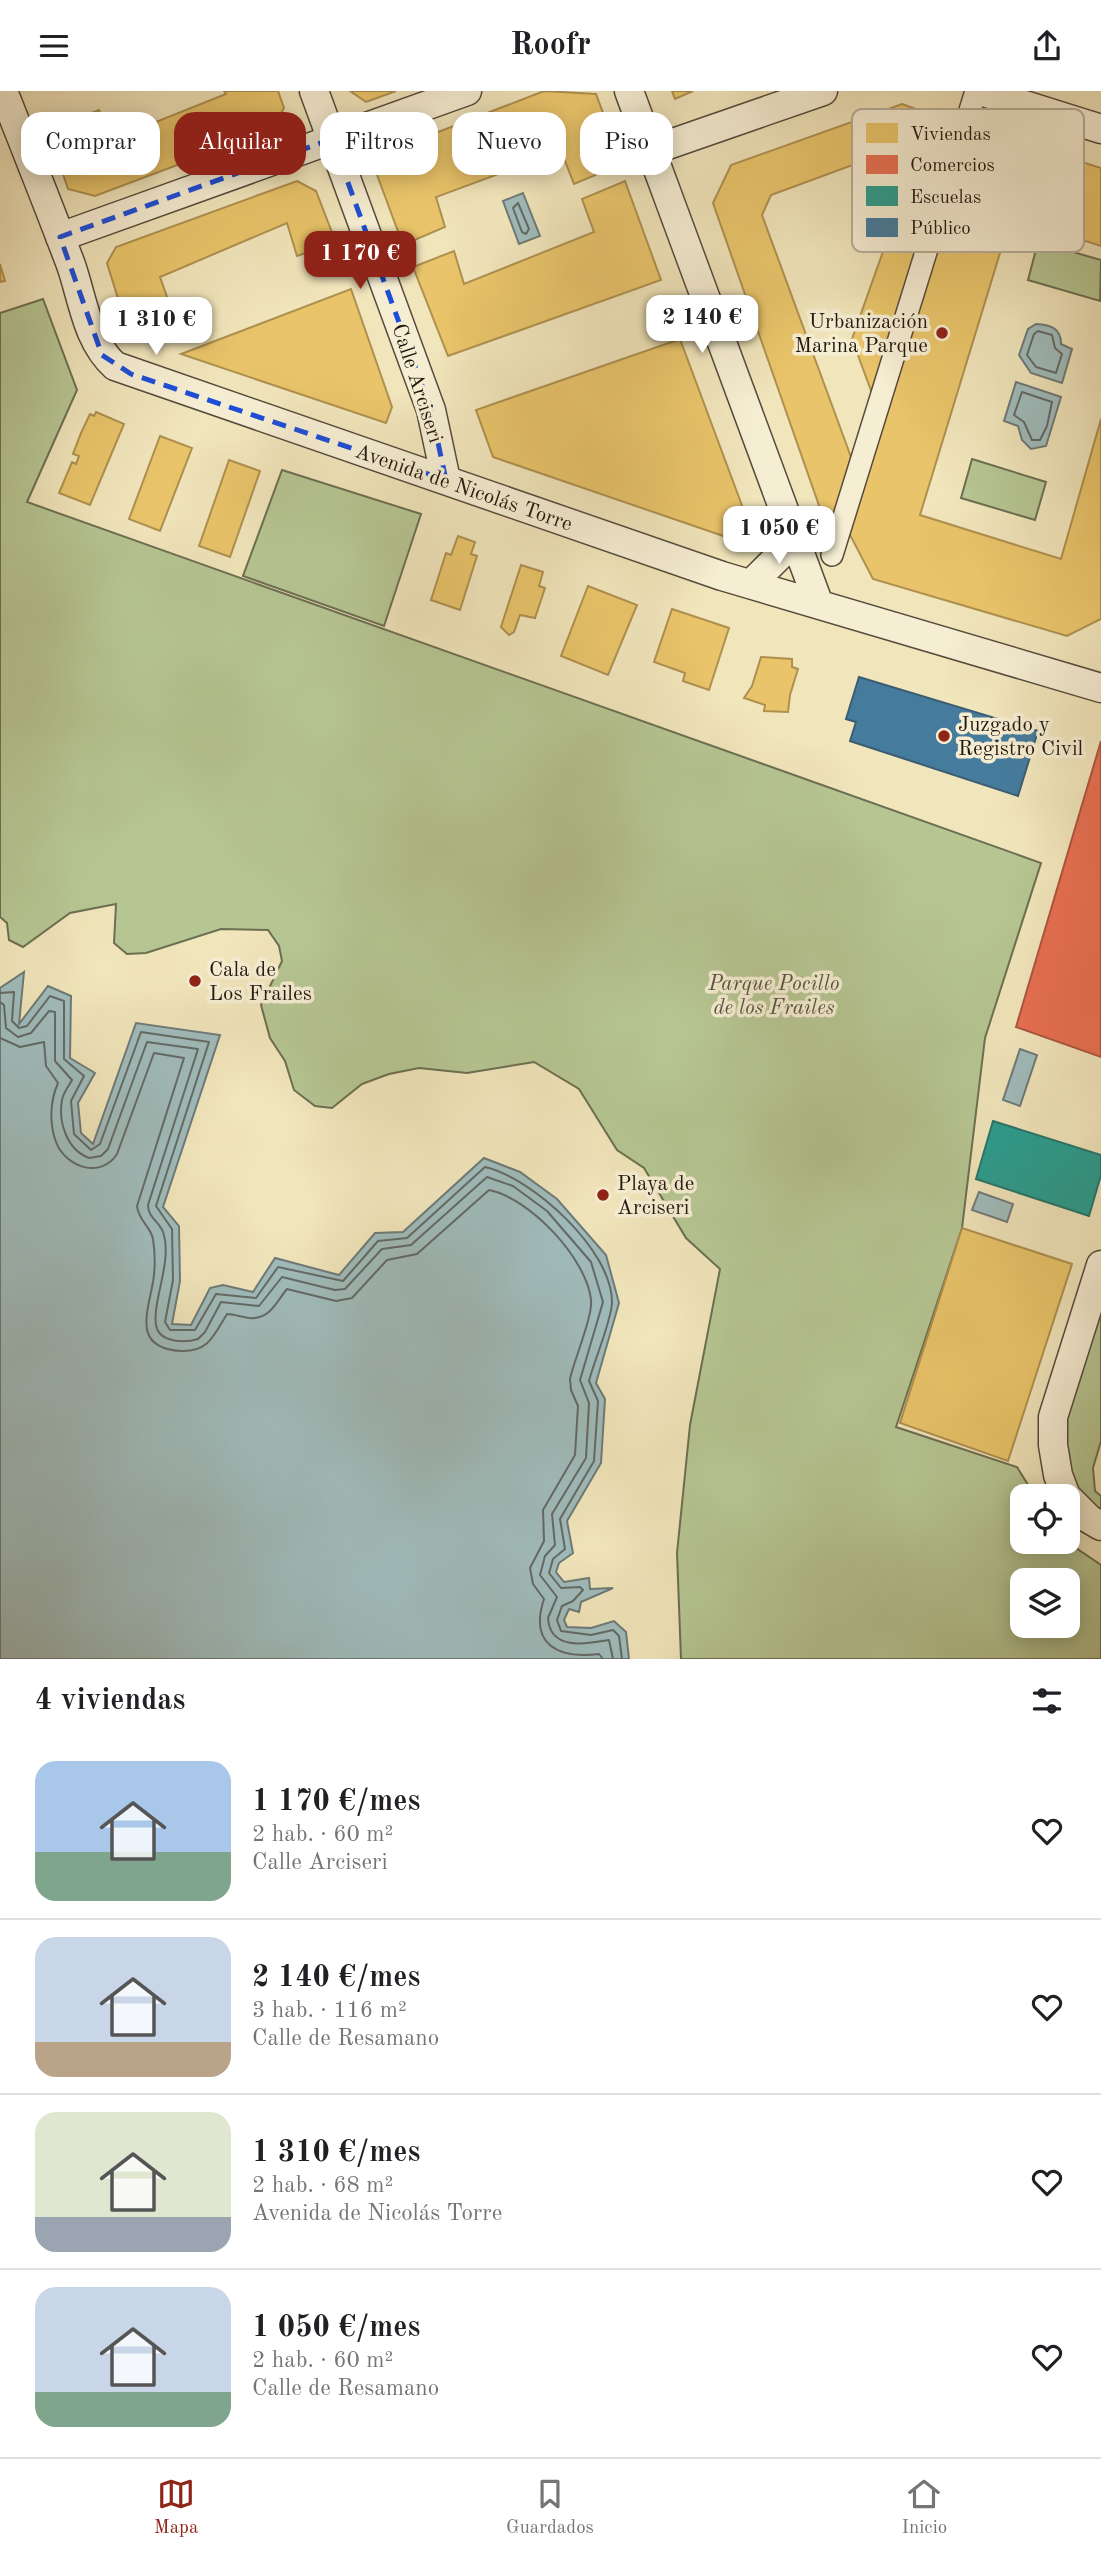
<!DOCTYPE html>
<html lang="es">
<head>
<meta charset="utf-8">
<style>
  :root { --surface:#fff; --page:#f2f2f2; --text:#202124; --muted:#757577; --line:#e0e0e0; --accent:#8f2418 }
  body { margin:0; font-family:"Old Standard TT",serif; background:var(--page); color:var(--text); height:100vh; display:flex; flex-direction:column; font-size:26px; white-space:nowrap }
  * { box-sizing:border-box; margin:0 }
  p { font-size:23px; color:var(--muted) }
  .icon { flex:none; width:38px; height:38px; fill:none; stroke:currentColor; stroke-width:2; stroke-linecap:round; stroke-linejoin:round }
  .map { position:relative; height:1568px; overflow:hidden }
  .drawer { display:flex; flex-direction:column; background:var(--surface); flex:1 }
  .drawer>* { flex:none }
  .banner { position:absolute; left:21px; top:21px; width:700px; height:63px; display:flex; gap:14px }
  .buttons { position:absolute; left:1010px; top:1393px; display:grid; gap:14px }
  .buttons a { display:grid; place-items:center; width:70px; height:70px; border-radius:14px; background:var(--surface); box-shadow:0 4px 18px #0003; font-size:35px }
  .price { position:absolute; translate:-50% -60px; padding:0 16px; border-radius:14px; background:#fff; color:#222; font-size:23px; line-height:46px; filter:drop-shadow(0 2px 4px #0008) }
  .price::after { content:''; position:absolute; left:50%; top:42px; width:21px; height:16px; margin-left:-10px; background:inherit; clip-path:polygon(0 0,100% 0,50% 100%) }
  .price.current { background:var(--accent); color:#fff }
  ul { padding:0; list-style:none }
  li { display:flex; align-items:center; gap:21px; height:175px; padding:0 35px }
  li+li { border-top:2px solid var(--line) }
  li span { display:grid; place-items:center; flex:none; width:196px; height:140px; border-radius:21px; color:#555 }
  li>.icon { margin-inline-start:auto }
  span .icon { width:84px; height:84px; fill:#fffc; stroke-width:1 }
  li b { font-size:30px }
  h2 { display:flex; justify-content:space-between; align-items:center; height:84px; padding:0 35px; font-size:30px }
  .tag { padding:0 24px; border-radius:21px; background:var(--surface); box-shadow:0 4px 18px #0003; font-size:24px; line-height:63px }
  .tag.current { background:var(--accent); color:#fff }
  header { display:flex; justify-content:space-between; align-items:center; height:91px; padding:0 35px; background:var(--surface); font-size:32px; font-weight:700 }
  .dock { display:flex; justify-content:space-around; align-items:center; height:98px; border-top:2px solid var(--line); background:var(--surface); font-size:19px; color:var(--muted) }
  .dock a { display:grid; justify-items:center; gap:4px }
  .dock .current { color:var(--accent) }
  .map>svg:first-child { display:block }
  .green { fill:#b6c693; stroke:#6c6f52; stroke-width:2; fill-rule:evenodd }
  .water { fill:#a0bcbc; stroke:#6e7a78; stroke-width:2 }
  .homes { fill:#e9c46a; stroke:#ae904f; stroke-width:2 }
  .shops { fill:#e76f51; stroke:#ac553e; stroke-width:2 }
  .schools { fill:#2a9d8f; stroke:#287569; stroke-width:2 }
  .public { fill:#457b9d; stroke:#3b5d73; stroke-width:2 }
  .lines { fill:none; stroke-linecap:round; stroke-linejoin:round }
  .shore { stroke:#626a66; stroke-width:2 }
  .pedestrian-casing { stroke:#564b3c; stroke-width:24 }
  .minor-casing { stroke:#564b3c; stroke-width:31 }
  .pedestrian { stroke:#f6eed3; stroke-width:21 }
  .minor { stroke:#f6eed3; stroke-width:28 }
  .marked { fill:none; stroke:#1d4ed8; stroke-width:5; stroke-dasharray:14 9; stroke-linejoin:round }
  .poi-dot { fill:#8f2418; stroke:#f6eed3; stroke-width:2.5 }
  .labels { text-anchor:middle; stroke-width:7; stroke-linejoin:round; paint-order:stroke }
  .poi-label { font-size:21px; fill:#231811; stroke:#f6eed3; text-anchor:start }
  .street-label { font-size:21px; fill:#231811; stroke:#f6eed3 }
  .park-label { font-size:21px; font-style:italic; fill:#56553e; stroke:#f6eed3 }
  .key { fill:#f6eed3; stroke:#b7ae99; stroke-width:2 }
  .key-label { font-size:19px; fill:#231811 }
</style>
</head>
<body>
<header><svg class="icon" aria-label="menu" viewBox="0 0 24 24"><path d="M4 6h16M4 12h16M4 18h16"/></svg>Roofr<svg class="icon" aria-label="share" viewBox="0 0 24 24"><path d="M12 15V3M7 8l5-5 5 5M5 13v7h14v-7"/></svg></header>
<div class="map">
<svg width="1101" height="1568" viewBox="0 0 1101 1568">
  <rect width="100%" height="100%" fill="#f1e5bb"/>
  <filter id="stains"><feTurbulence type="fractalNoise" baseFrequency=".00286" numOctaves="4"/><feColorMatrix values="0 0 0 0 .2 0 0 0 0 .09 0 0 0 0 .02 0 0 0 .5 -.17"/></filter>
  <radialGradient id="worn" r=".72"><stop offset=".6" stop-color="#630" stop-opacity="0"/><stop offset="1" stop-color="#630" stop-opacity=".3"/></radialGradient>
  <!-- green -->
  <path class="green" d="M1038 151 1101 169 1100 210 1028 189Z
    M43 208 77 299 27 411 1041 772 985 947 962 1137 896 1336 1017 1376 1035 1405H1022V1451H1067L1101 1474V1568H681L677 1462 690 1334 720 1178 686 1147 644 1077 617 1059 579 998 534 971 467 982 419 977 389 983 362 993 332 1017 315 1015 294 999 285 970 270 947 261 914 282 870 279 855 268 839 221 838 146 862 127 863 114 852 116 813 70 822 23 856 9 849 7 832 0 826V222ZM1022 1489H1068V1535H1022Z
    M972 368 1046 391 1035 429 961 407Z
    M282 379 421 423 384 535 243 485Z
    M1101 1205V1350L1093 1377 1095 1400 1101 1405V1425L1071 1389 1062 1334Z"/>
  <!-- water -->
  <path class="water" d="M523 102 540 145 519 153 503 110Z
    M1036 233C1051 234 1061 237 1061 253L1072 258 1062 292 1031 282 1019 264 1028 238Z
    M1016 291 1061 306 1046 355 1031 358 1022 349 1018 335 1004 330Z
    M24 881 19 933 48 895 71 905 70 967 95 982 78 1012 81 1042 93 1053 136 932 220 944 163 1116 179 1135 180 1190 172 1233 191 1234 210 1197 223 1194 253 1201 275 1167 339 1184 375 1142 403 1141 484 1067 520 1081 557 1108 606 1164 619 1212 596 1292 605 1308 601 1372 567 1430 573 1462 559 1472 556 1481 564 1491 589 1487 590 1498 613 1497 581 1511 579 1521 569 1518 564 1529 567 1536 591 1537 614 1530 626 1541 629 1568H0V897Z
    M1020 958 1037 964 1020 1015 1003 1009Z
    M979 1101 1013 1113 1007 1131 972 1119Z"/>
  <!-- homes -->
  <path class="homes" d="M224 0H278L284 17 273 38 95 105 68 98 48 39 99 19 111 49 226 3Z
    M350 0H396L366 11Z
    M544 0 596 3 622 73 574 93 561 60 436 106 445 136 403 154 376 81 384 62Z
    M672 0H693L675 8Z
    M902 13 955 32 904 55 771 104 762 124 851 366 829 443 713 112 731 74Z
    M1000 45 1101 77V155L1011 126 920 424 1061 468 1101 328V528L1067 545 873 488 849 442 961 67Z
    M942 81 873 305 852 248 897 121Z
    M297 90 316 100 336 152 297 165 287 132 160 186 176 231 130 246 107 172 116 156Z
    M625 90 661 189 448 265 413 176 454 160 464 193 594 141 582 108Z
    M0 173 5 190 0 191Z
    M351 198 392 316 386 332 181 263Z
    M680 248 747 428 732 448 493 366 476 319Z
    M96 321 124 333 90 414 59 402 72 371 76 373 79 365 73 363 81 342 90 323 94 325Z
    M160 345 192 357 160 440 129 428Z
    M229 369 260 380 230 466 199 455Z
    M458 445 475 451 471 463 477 465 460 519 431 509 446 462 451 464Z
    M521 474 543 481 539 495 545 497 535 527 520 524 514 541 509 544 501 536Z
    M588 495 637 514 608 584 561 565Z
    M672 518 729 537 709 599 683 590 685 582 654 571Z
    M761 566 792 568V576L798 578 790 604 788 621 764 620 765 614 744 607 752 595Z
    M962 1137 1072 1173 1008 1370 900 1332Z"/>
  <!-- shops -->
  <path class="shops" d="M1101 650V966L1016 936Z"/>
  <!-- schools -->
  <path class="schools" d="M993 1030 1101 1064V1084L1089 1125 976 1088Z"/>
  <!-- public -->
  <path class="public" d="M859 586 1038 640 1018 705 850 650 856 631 846 628Z"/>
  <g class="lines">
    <!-- shore -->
    <path class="shore" d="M518 112 529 138 526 143 522 141 513 117Z
      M1038 240 1052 244 1055 257 1062 263 1056 282 1036 276 1027 264 1034 243Z
      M1022 301 1052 311 1047 335 1040 349H1032L1024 331 1014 324Z
      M0 902 14 901 12 930 19 937 27 935 50 905 64 910V968L84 985 71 1010 74 1043 91 1059 100 1053 141 941 209 951 156 1115 172 1138 173 1189 165 1231 170 1239H195L216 1203 256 1207 278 1176 343 1190 378 1150 407 1147 485 1076C533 1087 613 1160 612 1212 611 1231 594 1270 589 1290L598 1310 594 1370 560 1428 565 1458 553 1468 549 1482 561 1497 580 1496 583 1499 573 1510 562 1515 557 1529 561 1540 591 1544 613 1539 619 1545 622 1568
      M0 911 4 914 6 937 18 946 31 942 49 920 55 921V970L72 989C69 995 63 1002 62 1009 58 1031 67 1059 89 1067L101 1065 108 1058 147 951 198 958 148 1114C148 1127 159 1130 163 1141 173 1170 152 1210 156 1234 159 1252 185 1252 198 1248L205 1241 221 1211 259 1215 282 1186 335 1199 345 1198 382 1158 411 1154 487 1086 513 1095 547 1120 591 1171 603 1211 580 1289 589 1312 586 1367 552 1423 555 1454 545 1465 540 1484 557 1506 548 1527C550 1560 586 1553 609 1549L613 1568
      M0 947 20 956 44 951 46 975 58 992C50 1010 49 1032 56 1051 66 1077 101 1088 117 1063L154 962 184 967 137 1115C138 1129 151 1136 153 1148 155 1161 155 1179 153 1191 147 1224 133 1257 181 1260 209 1261 214 1244 227 1223 234 1223 241 1226 249 1227 270 1229 276 1211 287 1198L336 1210 352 1207 387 1169 417 1163 489 1099C530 1107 587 1168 591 1209 593 1225 574 1269 570 1288L571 1299 578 1315 575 1364 543 1419 544 1450 530 1477 533 1493 544 1508C529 1553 557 1568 599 1563L603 1568"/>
    <!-- pedestrian casing -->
    <g class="pedestrian-casing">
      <path id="pedestrian" d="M832 464 976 0"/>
    </g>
    <!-- minor casing -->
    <g class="minor-casing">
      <path id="minor" d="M3 0C26 58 49 116 71 174 83 209 87 250 115 275L722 485 1101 597
        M314 0 431 319 446 389
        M629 0 818 511
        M980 0 1101 38
        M653 59 823 0
        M60 146 467 0
        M751 493 782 462 792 442
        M1066 1405 1058 1384 1053 1354V1326L1101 1174
        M1068 1407 1089 1428 1101 1435"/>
    </g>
    <!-- pedestrian -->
    <use href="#pedestrian" class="pedestrian"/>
    <!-- minor -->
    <use href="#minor" class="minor"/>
  </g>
  <!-- marked area -->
  <path class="marked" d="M332 48 431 319 446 389 131 283 102 264 60 146Z"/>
  <!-- markers -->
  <g class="poi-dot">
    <circle cx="942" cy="242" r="7"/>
    <circle cx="944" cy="645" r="7"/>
    <circle cx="195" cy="890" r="7"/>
    <circle cx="603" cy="1104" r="7"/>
  </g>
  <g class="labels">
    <!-- poi labels -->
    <g class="poi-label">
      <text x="928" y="237" text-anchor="end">Urbanización<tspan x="928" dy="24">Marina Parque</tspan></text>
      <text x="958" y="640">Juzgado y<tspan x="958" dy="24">Registro Civil</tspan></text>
      <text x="209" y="885">Cala de<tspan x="209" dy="24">Los Frailes</tspan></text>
      <text x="617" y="1099">Playa de<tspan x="617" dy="24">Arciseri</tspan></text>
    </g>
    <!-- street labels -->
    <g class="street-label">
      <text transform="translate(418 292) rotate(72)" y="7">Calle Arciseri</text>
      <text transform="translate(464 396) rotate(19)" y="7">Avenida de Nicolás Torre</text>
    </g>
    <!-- park labels -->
    <g class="park-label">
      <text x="774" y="899">Parque Pocillo<tspan x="774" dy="24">de los Frailes</tspan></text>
    </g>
  </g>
  <!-- legend -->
  <rect x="852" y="18" width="232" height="143" rx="10" class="key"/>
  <rect x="866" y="32" width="32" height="20" fill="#e9c46a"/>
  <rect x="866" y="64" width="32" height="19" fill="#e76f51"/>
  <rect x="866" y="95" width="32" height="20" fill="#2a9d8f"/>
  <rect x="866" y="127" width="32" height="19" fill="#457b9d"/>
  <g class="key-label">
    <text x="910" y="49">Viviendas</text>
    <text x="910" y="80">Comercios</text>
    <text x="910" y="112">Escuelas</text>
    <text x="910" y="143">Público</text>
  </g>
  <rect width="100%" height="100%" filter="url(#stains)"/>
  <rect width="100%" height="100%" fill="url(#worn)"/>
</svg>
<div class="buttons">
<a><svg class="icon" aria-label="locate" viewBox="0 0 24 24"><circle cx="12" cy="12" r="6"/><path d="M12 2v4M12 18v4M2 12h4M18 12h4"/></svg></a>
<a><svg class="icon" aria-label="layers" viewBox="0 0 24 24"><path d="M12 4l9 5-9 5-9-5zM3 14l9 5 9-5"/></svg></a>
</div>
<b class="price current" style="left:360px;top:200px">1 170 €</b>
<b class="price" style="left:702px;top:264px">2 140 €</b>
<b class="price" style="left:156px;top:266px">1 310 €</b>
<b class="price" style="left:779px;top:475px">1 050 €</b>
<div class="banner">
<a class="tag">Comprar</a>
<a class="tag current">Alquilar</a>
<a class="tag">Filtros</a>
<a class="tag">Nuevo</a>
<a class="tag">Piso</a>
</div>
</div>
<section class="drawer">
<h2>4 viviendas<svg class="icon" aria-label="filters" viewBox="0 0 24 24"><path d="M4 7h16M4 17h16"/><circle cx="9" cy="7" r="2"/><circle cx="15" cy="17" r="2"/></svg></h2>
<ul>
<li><span style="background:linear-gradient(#a9c7e8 65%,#7fa58c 0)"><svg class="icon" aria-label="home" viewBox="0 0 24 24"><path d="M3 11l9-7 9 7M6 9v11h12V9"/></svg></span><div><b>1 170 €/mes</b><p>2 hab. · 60 m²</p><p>Calle Arciseri</p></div><svg class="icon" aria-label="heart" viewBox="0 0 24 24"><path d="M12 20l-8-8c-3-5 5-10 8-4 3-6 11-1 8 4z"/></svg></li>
<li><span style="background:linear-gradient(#c9d6e8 75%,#b9a48a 0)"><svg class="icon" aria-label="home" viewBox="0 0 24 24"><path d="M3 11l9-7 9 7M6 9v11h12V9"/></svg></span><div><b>2 140 €/mes</b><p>3 hab. · 116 m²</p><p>Calle de Resamano</p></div><svg class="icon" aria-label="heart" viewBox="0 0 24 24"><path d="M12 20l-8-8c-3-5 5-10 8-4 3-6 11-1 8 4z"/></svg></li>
<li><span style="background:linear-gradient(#dfe7d0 75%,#9aa5b1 0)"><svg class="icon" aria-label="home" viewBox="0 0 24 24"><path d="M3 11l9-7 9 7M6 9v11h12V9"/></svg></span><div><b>1 310 €/mes</b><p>2 hab. · 68 m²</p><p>Avenida de Nicolás Torre</p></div><svg class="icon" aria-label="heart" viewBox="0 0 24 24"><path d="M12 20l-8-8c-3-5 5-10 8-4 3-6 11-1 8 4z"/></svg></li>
<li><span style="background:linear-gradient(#c9d6e8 75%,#7fa58c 0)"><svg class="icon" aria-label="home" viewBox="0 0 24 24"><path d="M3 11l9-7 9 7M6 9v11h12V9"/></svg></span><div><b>1 050 €/mes</b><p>2 hab. · 60 m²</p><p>Calle de Resamano</p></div><svg class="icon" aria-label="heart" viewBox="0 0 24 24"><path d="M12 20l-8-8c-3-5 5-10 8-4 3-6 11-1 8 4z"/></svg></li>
</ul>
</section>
<nav class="dock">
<a class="current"><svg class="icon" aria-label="map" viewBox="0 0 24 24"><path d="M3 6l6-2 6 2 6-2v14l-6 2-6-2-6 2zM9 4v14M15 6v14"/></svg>Mapa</a>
<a><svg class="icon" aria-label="saved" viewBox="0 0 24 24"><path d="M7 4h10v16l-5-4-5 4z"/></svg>Guardados</a>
<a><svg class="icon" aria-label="home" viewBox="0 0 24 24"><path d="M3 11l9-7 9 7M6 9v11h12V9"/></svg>Inicio</a>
</nav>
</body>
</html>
